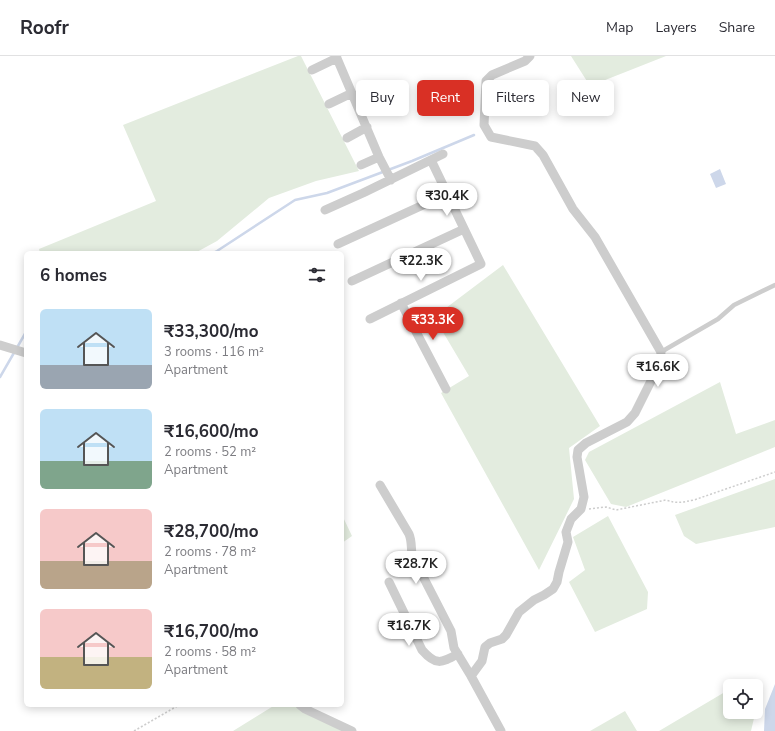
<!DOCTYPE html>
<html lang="en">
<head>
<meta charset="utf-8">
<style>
  :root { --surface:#fff; --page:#f2f2f3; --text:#2b2b33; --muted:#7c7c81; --line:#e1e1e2; --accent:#d93025 }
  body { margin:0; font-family:"Nunito Sans",sans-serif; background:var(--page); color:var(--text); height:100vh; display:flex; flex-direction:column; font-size:15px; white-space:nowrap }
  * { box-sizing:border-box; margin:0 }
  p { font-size:13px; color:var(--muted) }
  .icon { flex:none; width:22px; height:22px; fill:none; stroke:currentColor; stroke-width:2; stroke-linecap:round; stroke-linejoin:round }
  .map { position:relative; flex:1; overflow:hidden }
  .sheet { position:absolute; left:24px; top:195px; width:320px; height:456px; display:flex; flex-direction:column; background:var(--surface); border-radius:6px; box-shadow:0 2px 10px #0003 }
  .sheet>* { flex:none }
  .guide { position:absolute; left:356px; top:24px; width:359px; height:36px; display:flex; gap:8px }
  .fabs { position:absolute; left:723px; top:623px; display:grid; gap:8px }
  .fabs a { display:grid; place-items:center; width:40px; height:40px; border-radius:6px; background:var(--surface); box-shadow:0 2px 10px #0003; font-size:20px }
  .price { position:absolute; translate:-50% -34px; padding:0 9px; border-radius:14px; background:#fff; color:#222; font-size:13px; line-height:26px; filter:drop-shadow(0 1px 2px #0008) }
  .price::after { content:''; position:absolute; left:50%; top:24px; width:12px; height:9px; margin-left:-6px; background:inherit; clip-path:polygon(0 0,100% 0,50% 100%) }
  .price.selected { background:var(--accent); color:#fff }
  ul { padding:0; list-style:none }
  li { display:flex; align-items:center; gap:12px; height:100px; padding:0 16px }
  li span { display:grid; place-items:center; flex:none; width:112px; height:80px; border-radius:6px; color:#555 }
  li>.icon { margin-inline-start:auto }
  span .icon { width:48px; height:48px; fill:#fffc; stroke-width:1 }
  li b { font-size:17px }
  h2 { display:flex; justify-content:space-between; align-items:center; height:48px; padding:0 16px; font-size:17px }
  .chip { padding:0 14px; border-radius:6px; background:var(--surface); box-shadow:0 2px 10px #0003; font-size:14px; line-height:36px }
  .chip.selected { background:var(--accent); color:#fff }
  header { display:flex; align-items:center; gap:24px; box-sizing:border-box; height:56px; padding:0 20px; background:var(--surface); border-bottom:1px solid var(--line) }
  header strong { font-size:19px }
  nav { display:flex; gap:22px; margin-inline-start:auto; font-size:14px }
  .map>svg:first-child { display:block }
  .green { fill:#e3ecdf }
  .water { fill:#cdd7ea }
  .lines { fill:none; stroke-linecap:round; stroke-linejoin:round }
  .stream { stroke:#cdd7ea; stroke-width:2.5 }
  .path { stroke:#cdcdcd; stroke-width:1.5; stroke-dasharray:2 2; stroke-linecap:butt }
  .lane { stroke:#cdcdcd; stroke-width:4.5 }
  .street { stroke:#cdcdcd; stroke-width:9 }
</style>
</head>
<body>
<header>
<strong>Roofr</strong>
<nav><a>Map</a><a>Layers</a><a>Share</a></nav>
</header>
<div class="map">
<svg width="775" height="675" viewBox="0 0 775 675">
  <rect width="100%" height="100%" fill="#fff"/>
  <!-- green -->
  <path class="green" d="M298 0H301L359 115 316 125 269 142 217 185 195 197H40L39 193 156 145 123 69Z
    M571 0H666L590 30Z
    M503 209 600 370 569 392 574 443 539 514 441 337 469 320 434 261Z
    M720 326 736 378 775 364V391L626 451 611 448 585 404 589 396Z
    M775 423V471L696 488 684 480 675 459Z
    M342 459 352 480 342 487Z
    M608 460 648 536 647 553 595 576 569 526 585 514 573 481Z
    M730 633V656H754L755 658 751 675H659Z
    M275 649H296L342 675H233Z
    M625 655 637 675H590Z"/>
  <!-- water -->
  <path class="water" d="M720 113 726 128 716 132 710 118Z
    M775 628V675H764L765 653Z"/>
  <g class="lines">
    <!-- stream -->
    <path class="stream" d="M213 197 217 195 295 144 327 137 412 105 474 79
      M0 321 26 276"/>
    <!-- path -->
    <path class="path" d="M589 453 606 451 616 454 666 444C677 448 683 446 694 444L775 416
      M134 675 179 649"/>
    <!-- lane -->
    <path class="lane" d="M661 296 718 263 734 249 775 229"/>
    <!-- street -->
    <path class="street" d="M336 0 379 101 391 124
      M312 14 337 2
      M329 48 352 37
      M347 82 367 71
      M361 109 379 101
      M325 154 363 137 443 98
      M338 188 447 138
      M352 225 464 173
      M401 247 446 333
      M370 263 481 208 431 104
      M0 289 26 297
      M380 429 409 478C412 485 411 492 412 499L451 575 454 592 471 620
      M389 526 422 594C436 610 441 607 458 598
      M300 649 305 653 352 675
      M501 675 471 620 482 605 485 591 490 587 502 583 506 579 519 556 534 544 544 539 553 533 557 526 559 516 568 486 566 476 571 463 581 453 584 441 577 401 578 394 586 387 627 366 635 357 660 307 661 296 595 181 573 153 543 99 535 90 491 81 484 69 486 25 492 19 525 5 530 0"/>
  </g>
</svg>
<div class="fabs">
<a><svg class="icon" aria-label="locate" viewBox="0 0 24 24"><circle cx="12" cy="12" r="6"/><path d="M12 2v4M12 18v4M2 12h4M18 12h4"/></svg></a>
</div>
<b class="price" style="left:447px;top:161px">₹30.4K</b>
<b class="price" style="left:421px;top:226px">₹22.3K</b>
<b class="price selected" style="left:433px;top:285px">₹33.3K</b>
<b class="price" style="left:658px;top:332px">₹16.6K</b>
<b class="price" style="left:416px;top:529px">₹28.7K</b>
<b class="price" style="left:409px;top:591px">₹16.7K</b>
<div class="guide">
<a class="chip">Buy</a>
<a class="chip selected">Rent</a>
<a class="chip">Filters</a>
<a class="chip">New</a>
</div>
<section class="sheet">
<h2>6 homes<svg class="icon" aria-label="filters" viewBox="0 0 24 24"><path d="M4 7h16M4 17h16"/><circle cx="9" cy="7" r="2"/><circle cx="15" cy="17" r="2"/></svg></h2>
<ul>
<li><span style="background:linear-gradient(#bfe0f5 70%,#9aa5b1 0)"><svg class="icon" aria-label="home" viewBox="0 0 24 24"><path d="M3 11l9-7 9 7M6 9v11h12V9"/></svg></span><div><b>₹33,300/mo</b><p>3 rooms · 116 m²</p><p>Apartment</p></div></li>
<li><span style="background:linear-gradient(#bfe0f5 65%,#7fa58c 0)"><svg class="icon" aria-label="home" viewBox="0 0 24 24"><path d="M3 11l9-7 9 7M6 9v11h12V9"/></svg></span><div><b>₹16,600/mo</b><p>2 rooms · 52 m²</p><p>Apartment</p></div></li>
<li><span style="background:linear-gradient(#f6c9c9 65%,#b9a48a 0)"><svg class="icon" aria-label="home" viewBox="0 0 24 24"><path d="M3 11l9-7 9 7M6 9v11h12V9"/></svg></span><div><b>₹28,700/mo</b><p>2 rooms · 78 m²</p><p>Apartment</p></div></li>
<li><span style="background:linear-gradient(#f6c9c9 60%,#c2b280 0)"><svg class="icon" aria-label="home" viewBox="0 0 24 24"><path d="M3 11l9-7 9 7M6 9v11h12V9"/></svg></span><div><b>₹16,700/mo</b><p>2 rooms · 58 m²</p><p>Apartment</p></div></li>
</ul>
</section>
</div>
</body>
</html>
